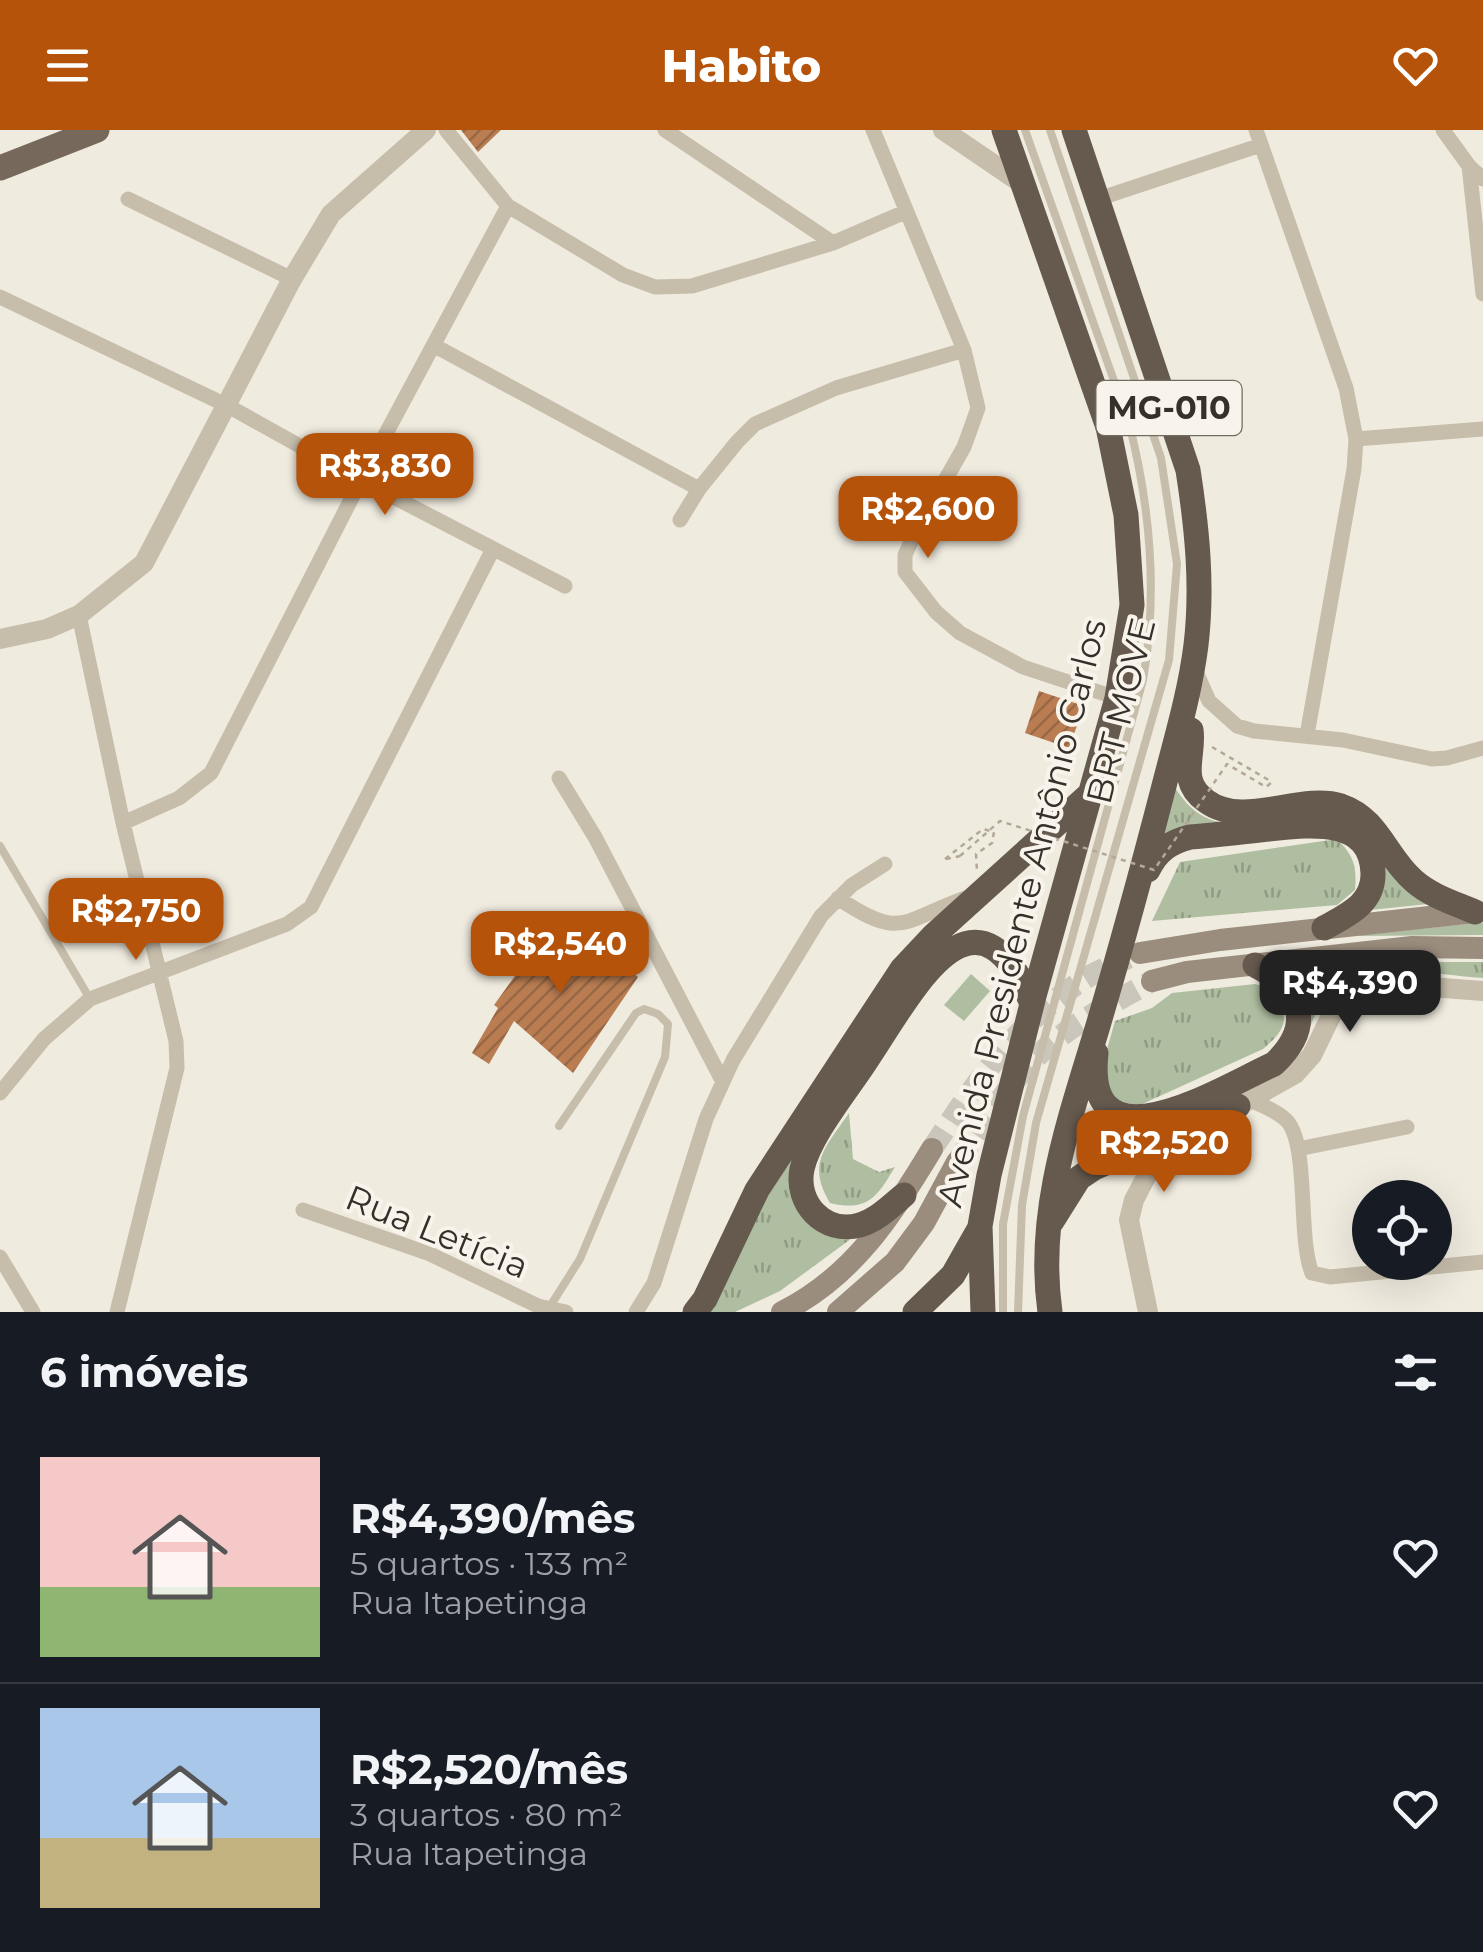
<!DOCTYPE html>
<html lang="pt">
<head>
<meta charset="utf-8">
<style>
  :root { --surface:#171b24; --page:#20242c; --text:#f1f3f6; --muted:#9ea1a6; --line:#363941; --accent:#b45309 }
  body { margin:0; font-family:Montserrat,sans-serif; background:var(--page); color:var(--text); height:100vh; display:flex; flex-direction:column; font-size:38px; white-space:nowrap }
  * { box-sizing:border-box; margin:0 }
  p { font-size:32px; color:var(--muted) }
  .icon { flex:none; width:55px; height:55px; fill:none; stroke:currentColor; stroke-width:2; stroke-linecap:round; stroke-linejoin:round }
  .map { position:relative; height:1182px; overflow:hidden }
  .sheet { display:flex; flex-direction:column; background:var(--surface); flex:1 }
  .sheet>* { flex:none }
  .tools { position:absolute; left:1352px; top:1050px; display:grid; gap:20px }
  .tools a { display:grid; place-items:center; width:100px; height:100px; border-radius:50%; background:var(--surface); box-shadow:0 10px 40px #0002; font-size:50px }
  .price { position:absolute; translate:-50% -85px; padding:0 22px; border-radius:20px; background:var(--accent); color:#fff; font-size:32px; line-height:65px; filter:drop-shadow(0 2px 5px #0008) }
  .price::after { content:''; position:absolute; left:50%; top:60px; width:30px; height:22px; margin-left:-15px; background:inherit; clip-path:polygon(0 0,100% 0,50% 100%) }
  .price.on { background:#222; color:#fff }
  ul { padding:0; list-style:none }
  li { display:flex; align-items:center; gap:30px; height:250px; padding:0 40px }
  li+li { border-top:2px solid var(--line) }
  li span { display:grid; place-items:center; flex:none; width:280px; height:200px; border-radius:0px; color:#555 }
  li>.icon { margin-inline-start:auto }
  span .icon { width:120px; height:120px; fill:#fffc; stroke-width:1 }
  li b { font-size:42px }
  h2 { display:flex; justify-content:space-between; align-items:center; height:120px; padding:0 40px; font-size:42px }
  header { display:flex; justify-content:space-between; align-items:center; height:130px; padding:0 40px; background:var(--accent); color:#fff; font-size:45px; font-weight:800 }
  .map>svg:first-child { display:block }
  .grass { fill:url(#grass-tufts) }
  .pitch { fill:#afbea0 }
  .building { fill:url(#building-hatch) }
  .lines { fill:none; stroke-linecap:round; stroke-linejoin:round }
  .secondary-tunnel { stroke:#cbc6bb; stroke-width:22; stroke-dasharray:22 11; stroke-linecap:butt }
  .path { stroke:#b3a796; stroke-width:2.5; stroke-dasharray:5 5; stroke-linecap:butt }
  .service { stroke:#c7bdab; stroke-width:8 }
  .minor { stroke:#c7bdab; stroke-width:15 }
  .tertiary { stroke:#c7bdab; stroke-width:20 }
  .secondary { stroke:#9b8d7d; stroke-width:22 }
  .primary { stroke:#76695c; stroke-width:25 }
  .trunk { stroke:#665a4f; stroke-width:25 }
  .path-bridge { stroke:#b3a796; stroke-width:2.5; stroke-dasharray:5 5; stroke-linecap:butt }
  .labels { text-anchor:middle; stroke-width:8; stroke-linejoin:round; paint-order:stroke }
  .shield { fill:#f8f4eb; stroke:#706b64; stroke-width:2.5 }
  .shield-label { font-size:32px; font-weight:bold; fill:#36302a }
  .street-label { font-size:35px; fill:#36302a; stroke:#f8f4eb }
</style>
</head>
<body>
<header><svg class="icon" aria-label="menu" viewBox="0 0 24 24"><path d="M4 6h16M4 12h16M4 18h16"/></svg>Habito<svg class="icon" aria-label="heart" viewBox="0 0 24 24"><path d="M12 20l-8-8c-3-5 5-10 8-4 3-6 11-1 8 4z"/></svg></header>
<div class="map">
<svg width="1483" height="1182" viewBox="0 0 1483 1182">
  <defs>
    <pattern id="grass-tufts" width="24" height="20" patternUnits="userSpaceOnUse" patternTransform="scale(2.5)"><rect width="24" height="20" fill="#afbea0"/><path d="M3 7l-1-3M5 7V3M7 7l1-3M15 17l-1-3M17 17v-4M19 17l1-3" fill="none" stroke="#8f9b83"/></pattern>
    <pattern id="building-hatch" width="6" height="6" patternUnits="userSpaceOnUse" patternTransform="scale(2.5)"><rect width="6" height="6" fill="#ba7d52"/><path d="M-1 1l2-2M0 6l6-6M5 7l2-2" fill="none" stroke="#986744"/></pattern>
  </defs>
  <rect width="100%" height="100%" fill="#f0ebdf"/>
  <!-- grass -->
  <path class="grass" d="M1174 656C1223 736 1285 657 1345 684 1369 695 1375 715 1389 736 1399 751 1413 763 1428 774L1370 780C1374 774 1380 766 1382 759 1393 722 1360 690 1328 681L1185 703 1159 712Z
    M1337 709C1354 726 1357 736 1355 760L1337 775 1152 791 1180 732Z
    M1475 793H1483V805L1353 806Z
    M1405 832H1483V848C1413 843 1333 819 1307 906L1283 844Z
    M1255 854 1272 859C1290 887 1288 898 1263 919L1138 976 1113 969 1102 937 1115 891 1152 878 1172 863Z
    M881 882 790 1049 859 1103 780 1161 735 1182H705L770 1057Z
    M849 983 853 1029 879 1042 895 1037C877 1067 868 1082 830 1073 806 1033 826 1017 849 983Z"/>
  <!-- pitch -->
  <path class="pitch" d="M971 844 990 861 964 891 944 875Z"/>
  <!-- building -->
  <path class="building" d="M461 0H501L478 22Z
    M1039 561 1084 576 1069 618 1025 603Z
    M559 785 638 847 573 943 514 891 489 934 472 923 498 878 494 875Z"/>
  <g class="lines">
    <!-- secondary-tunnel -->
    <path class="secondary-tunnel" d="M932 1019C974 955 1015 895 1080 852 1094 842 1112 836 1128 828
      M957 1032C984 994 1010 950 1045 919 1076 891 1115 872 1152 851"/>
    <!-- path -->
    <path class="path" d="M1212 617 1272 652
      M945 729 983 699 994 702 992 713 976 724 977 742
      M946 729 960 726"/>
    <!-- service -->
    <path class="service" d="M0 716 90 869
      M549 1178 580 1129 665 927 668 894 658 884 644 879 636 883 559 996
      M1003 1182V1094L1023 986 1143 550C1158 465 1150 376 1129 293L1025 0
      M1018 1182 1022 1075 1036 993 1169 530 1177 434 1161 328 1050 0"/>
    <!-- minor -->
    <path class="minor" d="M446 0 508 76 623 145 655 157 692 156 833 113 905 82
      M665 0 833 113
      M873 0 964 220 978 278 964 317 915 403 905 425V442L936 482 960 503 1023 537 1117 568
      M1256 0 1346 258 1356 309 1354 339 1307 605
      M1443 0 1469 36 1483 49
      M1469 36 1483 164
      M128 69 292 149
      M1098 69 1261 15
      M0 167 228 276 361 350 565 456
      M435 216 699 359
      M1356 309 1483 299
      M680 390 699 359 737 312 755 294 836 258 964 220
      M79 485 123 693 176 911 177 938 117 1182
      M1194 537 1209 571 1237 596 1254 601 1343 610 1432 629 1447 628 1483 618
      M559 648 595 707 723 952
      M123 693 179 668 211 643 361 350 508 76
      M838 768C903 812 902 790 968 767
      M0 963 44 909 90 869 287 794 311 777 493 419
      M1250 970C1261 975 1275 980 1285 989 1310 1010 1297 1107 1312 1143L1330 1147 1483 1132
      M1298 1019 1407 997
      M303 1080 430 1124 538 1176 566 1182
      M0 1127 33 1182
      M636 1182 654 1153 706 989 733 930 821 786 852 755 885 734"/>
    <!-- tertiary -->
    <path class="tertiary" d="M943 0 1024 55
      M0 509 47 499 79 485 144 433 292 149 331 84 426 0
      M1148 1182 1129 1090 1134 1070 1147 1045 1180 1016 1238 976 1295 944 1312 925 1332 884 1362 860 1391 854 1483 861"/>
    <!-- secondary -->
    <path class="secondary" d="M1140 823 1220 810 1475 782
      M1152 851 1187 842 1412 817 1483 818
      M782 1182C853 1147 893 1084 932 1019
      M838 1182 895 1132 924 1093 957 1032"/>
    <!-- primary -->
    <path class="primary" d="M0 38 97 0"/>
    <!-- trunk -->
    <path class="trunk" d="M1191 600C1195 626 1177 650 1206 671 1244 699 1299 663 1341 676 1379 689 1385 726 1414 751 1431 766 1454 773 1475 782
      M1148 740C1157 721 1170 712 1190 707 1216 705 1242 702 1268 699 1308 695 1371 686 1373 743 1374 774 1347 785 1324 798
      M1096 923C1083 1046 1223 957 1274 934 1315 895 1302 859 1255 835
      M904 1065C891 1076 877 1090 860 1095 824 1105 795 1073 802 1039 810 1004 849 958 868 928 911 864 975 736 1032 874
      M1052 1091 1079 1048 1094 1038 1238 976
      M695 1182 705 1169 757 1060 902 839 933 806 1092 662
      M915 1182 953 1145 978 1101
      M983 1182 980 1096 989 1045 1034 866 1117 568 1132 475 1126 385 1108 297 1004 0
      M1050 1182C1036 1084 1069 991 1097 899 1121 818 1143 737 1164 656 1176 609 1190 563 1196 515 1203 456 1197 398 1188 340L1074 0"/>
    <!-- path-bridge -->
    <path class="path-bridge" d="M960 726 1000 691 1154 740 1227 634 1266 657 1272 652"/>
  </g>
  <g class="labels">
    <!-- shield labels -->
    <rect class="shield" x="1096.5" y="251" width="145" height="54" rx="8"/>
    <g class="shield-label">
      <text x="1169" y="289">MG-010</text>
    </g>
    <!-- street labels -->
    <g class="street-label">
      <text transform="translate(1121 581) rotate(-76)" y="12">BRT MOVE</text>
      <text transform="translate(1022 783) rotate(-76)" y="12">Avenida Presidente Antônio Carlos</text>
      <text transform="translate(437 1102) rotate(22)" y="12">Rua Letícia</text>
    </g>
  </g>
</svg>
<div class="tools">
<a><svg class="icon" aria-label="locate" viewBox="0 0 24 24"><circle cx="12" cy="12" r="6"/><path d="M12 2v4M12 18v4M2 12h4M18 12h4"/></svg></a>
</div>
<b class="price" style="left:385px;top:388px">R$3,830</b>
<b class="price" style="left:928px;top:431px">R$2,600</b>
<b class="price" style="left:136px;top:833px">R$2,750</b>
<b class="price" style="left:560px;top:866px">R$2,540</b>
<b class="price on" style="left:1350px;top:905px">R$4,390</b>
<b class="price" style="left:1164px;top:1065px">R$2,520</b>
</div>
<section class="sheet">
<h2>6 imóveis<svg class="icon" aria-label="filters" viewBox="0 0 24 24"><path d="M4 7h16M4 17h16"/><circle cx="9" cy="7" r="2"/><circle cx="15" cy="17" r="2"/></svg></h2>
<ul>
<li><span style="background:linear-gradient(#f6c9c9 65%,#8fb573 0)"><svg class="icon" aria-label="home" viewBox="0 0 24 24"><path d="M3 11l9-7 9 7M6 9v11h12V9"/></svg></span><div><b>R$4,390/mês</b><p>5 quartos · 133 m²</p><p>Rua Itapetinga</p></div><svg class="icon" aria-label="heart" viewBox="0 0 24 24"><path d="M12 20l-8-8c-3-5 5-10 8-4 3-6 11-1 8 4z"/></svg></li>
<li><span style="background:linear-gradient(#a9c7e8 65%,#c2b280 0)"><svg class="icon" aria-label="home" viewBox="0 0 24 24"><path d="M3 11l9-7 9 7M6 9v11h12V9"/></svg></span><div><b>R$2,520/mês</b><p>3 quartos · 80 m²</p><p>Rua Itapetinga</p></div><svg class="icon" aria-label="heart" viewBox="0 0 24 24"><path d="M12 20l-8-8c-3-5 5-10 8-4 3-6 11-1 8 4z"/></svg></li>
</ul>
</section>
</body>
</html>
